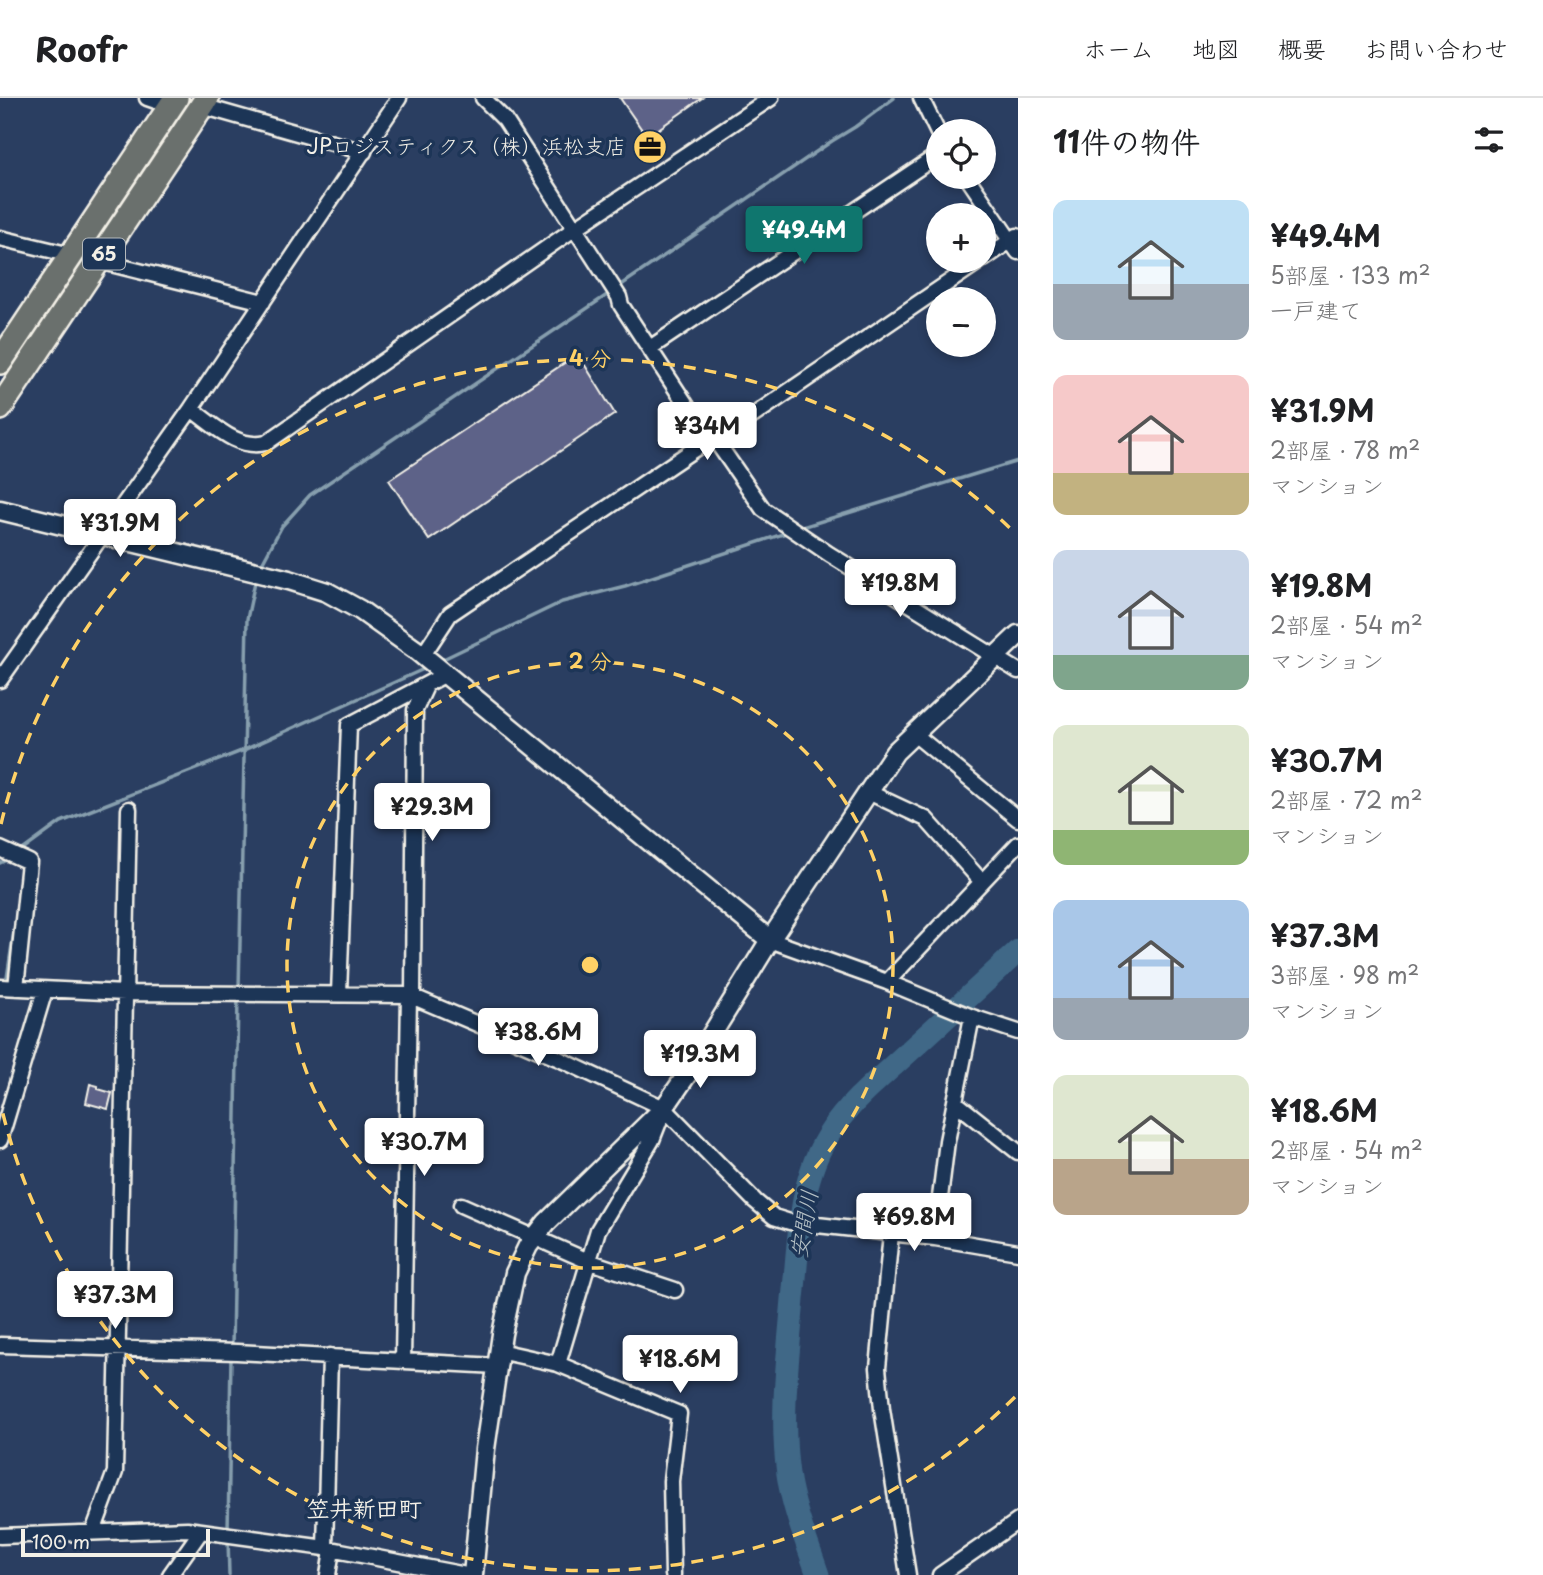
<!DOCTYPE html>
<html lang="ja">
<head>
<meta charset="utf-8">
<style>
  :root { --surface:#fff; --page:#f6f6f6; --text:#202124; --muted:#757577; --line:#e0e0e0; --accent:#0f766e }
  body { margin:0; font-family:"Playpen Sans","Klee One",sans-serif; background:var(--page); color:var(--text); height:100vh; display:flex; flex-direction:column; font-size:26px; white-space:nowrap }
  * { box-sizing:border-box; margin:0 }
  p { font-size:23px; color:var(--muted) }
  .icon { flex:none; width:38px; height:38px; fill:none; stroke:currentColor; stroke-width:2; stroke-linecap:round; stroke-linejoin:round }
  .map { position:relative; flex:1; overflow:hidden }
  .drawer { display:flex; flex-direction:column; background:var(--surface); width:525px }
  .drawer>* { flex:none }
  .controls { position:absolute; left:926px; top:21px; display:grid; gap:14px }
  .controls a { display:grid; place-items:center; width:70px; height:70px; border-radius:50%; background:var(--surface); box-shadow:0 4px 10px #0003; font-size:35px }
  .scale { position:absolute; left:21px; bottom:18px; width:189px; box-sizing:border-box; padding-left:7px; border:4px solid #f4f1e8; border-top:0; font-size:19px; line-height:24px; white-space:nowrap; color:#f4f1e8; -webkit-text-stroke:5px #1d3557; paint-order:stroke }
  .price { position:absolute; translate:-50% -60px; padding:0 16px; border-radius:7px; background:#fff; color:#222; font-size:23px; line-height:46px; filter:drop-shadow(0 2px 4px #0008) }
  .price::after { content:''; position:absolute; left:50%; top:42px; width:21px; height:16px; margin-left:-10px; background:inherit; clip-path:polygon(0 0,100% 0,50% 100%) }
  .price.selected { background:var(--accent); color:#fff }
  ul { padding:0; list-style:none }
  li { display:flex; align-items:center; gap:21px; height:175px; padding:0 35px }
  li span { display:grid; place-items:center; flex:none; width:196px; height:140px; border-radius:14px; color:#555 }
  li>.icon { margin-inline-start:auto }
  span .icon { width:84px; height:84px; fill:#fffc; stroke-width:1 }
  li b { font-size:30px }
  h2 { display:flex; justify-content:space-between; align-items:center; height:84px; padding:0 35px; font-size:30px }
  header { display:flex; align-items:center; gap:42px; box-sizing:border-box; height:98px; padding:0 35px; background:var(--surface); border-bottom:2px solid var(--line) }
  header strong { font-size:33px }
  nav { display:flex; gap:38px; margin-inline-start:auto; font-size:24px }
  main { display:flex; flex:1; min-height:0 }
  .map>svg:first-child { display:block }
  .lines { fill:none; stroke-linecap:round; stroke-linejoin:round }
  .stream { stroke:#879fae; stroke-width:3.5 }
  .river { stroke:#3f6887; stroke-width:23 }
  .building { fill:#5d6288; stroke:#f4f1e8; stroke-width:2 }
  .minor-casing { stroke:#f4f1e8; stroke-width:19 }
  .tertiary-casing { stroke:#f4f1e8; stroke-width:23 }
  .primary-casing { stroke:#f4f1e8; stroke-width:28 }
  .minor { stroke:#1d3557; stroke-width:14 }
  .tertiary { stroke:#1d3557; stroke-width:18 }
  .primary { stroke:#6b706d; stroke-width:23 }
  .ring { fill:none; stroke:#ffd166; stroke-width:3.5; stroke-dasharray:12 9 }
  .labels { text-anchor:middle; stroke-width:7; stroke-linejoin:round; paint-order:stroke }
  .shield { fill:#1d3557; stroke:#b4b9bc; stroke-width:2 }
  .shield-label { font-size:19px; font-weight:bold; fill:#f4f1e8 }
  .poi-label { font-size:21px; fill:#f4f1e8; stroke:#1d3557; text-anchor:end }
  .water-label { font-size:23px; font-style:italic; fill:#b5c1c6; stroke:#1d3557 }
  .neighbourhood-label { font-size:23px; font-weight:bold; fill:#f4f1e8; stroke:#1d3557 }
  .centre { fill:#ffd166; stroke:#1d3557; stroke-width:3.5 }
  .ring-label { font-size:21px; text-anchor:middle; font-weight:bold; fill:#ffd166; stroke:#1d3557; stroke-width:7; stroke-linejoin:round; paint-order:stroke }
</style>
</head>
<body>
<header>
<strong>Roofr</strong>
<nav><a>ホーム</a><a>地図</a><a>概要</a><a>お問い合わせ</a></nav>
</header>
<main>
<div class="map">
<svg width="1018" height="1477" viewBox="0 0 1018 1477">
  <rect width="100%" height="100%" fill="#2a3e61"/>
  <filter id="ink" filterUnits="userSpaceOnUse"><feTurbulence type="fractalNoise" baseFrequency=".0143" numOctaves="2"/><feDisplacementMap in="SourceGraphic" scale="14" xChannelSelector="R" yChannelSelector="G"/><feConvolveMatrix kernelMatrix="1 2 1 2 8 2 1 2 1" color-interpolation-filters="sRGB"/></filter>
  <g filter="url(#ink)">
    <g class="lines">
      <!-- stream -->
      <path class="stream" d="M617 190 832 43 855 29 894 0
        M799 430 1018 363
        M260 469 282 428 310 397 610 195
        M439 563 562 504 625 488 789 434
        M20 754 61 724 244 652 426 570
        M0 765 11 760
        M7 880 18 806
        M239 891 247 521 256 479
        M232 1251 238 898
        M228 1433 231 1259
        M228 1441 229 1477"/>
      <!-- river -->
      <path class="river" d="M818 1477C807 1444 793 1411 788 1376 780 1317 788 1260 793 1201 799 1146 798 1080 831 1033 850 1004 880 980 905 957 943 923 980 888 1018 853"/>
    </g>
    <!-- building -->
    <path class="building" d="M620 0H702L647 39Z
      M578 256 615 316 429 442 389 382Z
      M90 986 98 988V991L112 995 108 1011 86 1005Z"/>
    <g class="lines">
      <!-- minor casing -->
      <g class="minor-casing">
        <path id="minor" d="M147 0 170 8
          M483 0 505 22 619 199 621 207 706 337 716 343 763 411 829 456 1018 573
          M921 0 938 35
          M202 8 364 54
          M967 79 1018 154
          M0 140 71 157
          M984 161 1017 138
          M99 163 263 204
          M650 250 938 57
          M191 311C214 327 237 352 266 345L574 131 771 0
          M423 557 450 516 705 344 716 343 980 163
          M0 582 191 311 399 0
          M913 635 1018 721
          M868 694 926 721 982 784
          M0 751 29 764 16 890
          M770 842 887 884 972 919 1018 934
          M887 884 1018 746
          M0 889 125 895 409 897 557 960 664 1010 755 1103 774 1119 790 1124 935 1140 1018 1154
          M339 896 349 627 446 576
          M413 899 415 612 427 586
          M955 1004 1018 1054
          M0 1042 45 892
          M461 1107 588 1163 675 1192
          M891 1136 878 1270 882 1311 908 1477
          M935 1140 947 1043 972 919
          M0 1247 237 1254 497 1268
          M499 1253 558 1266 679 1316 671 1383 673 1477
          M403 1263 409 897
          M558 1266 598 1132 652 1042 663 1014
          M93 1434 115 1374 129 711
          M0 1438 187 1431 325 1450 466 1477
          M325 1450 330 1258
          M170 1477 201 1433
          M328 1477 332 1452
          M940 1477 1018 1423"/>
      </g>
      <!-- tertiary casing -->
      <g class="tertiary-casing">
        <path id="tertiary" d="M0 412 289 482 327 494 360 512 416 552 770 842
          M473 1477 485 1351 502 1236 515 1175 528 1148 546 1125 664 1010 686 978 770 842 895 654 1018 537"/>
      </g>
      <!-- primary casing -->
      <g class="primary-casing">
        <path id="primary" d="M0 264 176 0
          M0 310 207 0"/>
      </g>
      <!-- minor -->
      <use href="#minor" class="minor"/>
      <!-- tertiary -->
      <use href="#tertiary" class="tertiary"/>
      <!-- primary -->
      <use href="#primary" class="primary"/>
    </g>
  </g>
  <!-- distance rings -->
  <g class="ring">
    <circle cx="590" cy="867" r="303"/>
    <path d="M1015 1299A606 606 0 0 1 1 1008M1 726A606 606 0 0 1 1015 435"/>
  </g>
  <!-- icons -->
  <defs>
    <g id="office-disc" transform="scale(1.75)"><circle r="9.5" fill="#ffd166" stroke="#1d3557"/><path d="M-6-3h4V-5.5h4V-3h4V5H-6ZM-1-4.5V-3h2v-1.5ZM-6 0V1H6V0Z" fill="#111"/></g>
  </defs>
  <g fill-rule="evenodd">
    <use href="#office-disc" x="650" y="49"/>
  </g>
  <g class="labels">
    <!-- shield labels -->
    <rect class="shield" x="83" y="140.5" width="42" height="31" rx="5"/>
    <g class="shield-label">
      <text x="104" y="163">65</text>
    </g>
    <!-- poi labels -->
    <g class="poi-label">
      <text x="626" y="56">JPロジスティクス（株）浜松支店</text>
    </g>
    <!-- water labels -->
    <g class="water-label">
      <text transform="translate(804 1126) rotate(-80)" y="8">安間川</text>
    </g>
    <!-- neighbourhood labels -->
    <g class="neighbourhood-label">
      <text x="364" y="1419">笠井新田町</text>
    </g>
  </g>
  <circle cx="590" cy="867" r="10" class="centre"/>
  <g class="ring-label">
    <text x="590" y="268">4 分</text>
    <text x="590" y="571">2 分</text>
  </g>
</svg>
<div class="controls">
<a><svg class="icon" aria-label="locate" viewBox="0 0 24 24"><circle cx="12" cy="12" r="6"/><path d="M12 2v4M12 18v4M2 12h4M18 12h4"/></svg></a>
<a>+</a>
<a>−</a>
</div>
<div class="scale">100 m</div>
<b class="price selected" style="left:804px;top:168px">¥49.4M</b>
<b class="price" style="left:707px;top:364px">¥34M</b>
<b class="price" style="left:120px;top:461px">¥31.9M</b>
<b class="price" style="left:900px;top:521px">¥19.8M</b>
<b class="price" style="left:432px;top:745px">¥29.3M</b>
<b class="price" style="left:538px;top:970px">¥38.6M</b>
<b class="price" style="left:700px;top:992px">¥19.3M</b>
<b class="price" style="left:424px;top:1080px">¥30.7M</b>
<b class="price" style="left:914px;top:1155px">¥69.8M</b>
<b class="price" style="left:115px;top:1233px">¥37.3M</b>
<b class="price" style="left:680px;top:1297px">¥18.6M</b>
</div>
<section class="drawer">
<h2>11件の物件<svg class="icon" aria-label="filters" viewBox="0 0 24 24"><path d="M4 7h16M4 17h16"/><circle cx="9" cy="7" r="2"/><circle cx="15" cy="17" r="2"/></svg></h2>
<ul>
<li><span style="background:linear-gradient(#bfe0f5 60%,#9aa5b1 0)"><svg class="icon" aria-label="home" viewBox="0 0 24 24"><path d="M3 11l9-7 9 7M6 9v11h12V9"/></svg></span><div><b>¥49.4M</b><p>5部屋 · 133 m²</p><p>一戸建て</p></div></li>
<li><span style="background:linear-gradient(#f6c9c9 70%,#c2b280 0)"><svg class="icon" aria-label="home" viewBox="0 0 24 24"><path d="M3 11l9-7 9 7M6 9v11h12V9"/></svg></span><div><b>¥31.9M</b><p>2部屋 · 78 m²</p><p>マンション</p></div></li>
<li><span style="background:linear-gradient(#c9d6e8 75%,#7fa58c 0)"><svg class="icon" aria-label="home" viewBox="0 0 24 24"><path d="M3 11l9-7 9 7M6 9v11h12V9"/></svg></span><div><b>¥19.8M</b><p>2部屋 · 54 m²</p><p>マンション</p></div></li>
<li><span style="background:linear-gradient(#dfe7d0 75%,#8fb573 0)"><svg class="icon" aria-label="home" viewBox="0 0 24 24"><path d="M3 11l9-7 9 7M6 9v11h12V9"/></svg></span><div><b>¥30.7M</b><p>2部屋 · 72 m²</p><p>マンション</p></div></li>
<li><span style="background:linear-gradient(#a9c7e8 70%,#9aa5b1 0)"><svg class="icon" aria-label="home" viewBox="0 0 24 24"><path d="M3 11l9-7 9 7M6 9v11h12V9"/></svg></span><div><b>¥37.3M</b><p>3部屋 · 98 m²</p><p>マンション</p></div></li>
<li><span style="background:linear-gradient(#dfe7d0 60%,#b9a48a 0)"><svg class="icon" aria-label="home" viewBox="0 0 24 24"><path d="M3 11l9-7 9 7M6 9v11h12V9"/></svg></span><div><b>¥18.6M</b><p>2部屋 · 54 m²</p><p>マンション</p></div></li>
</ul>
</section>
</main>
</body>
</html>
